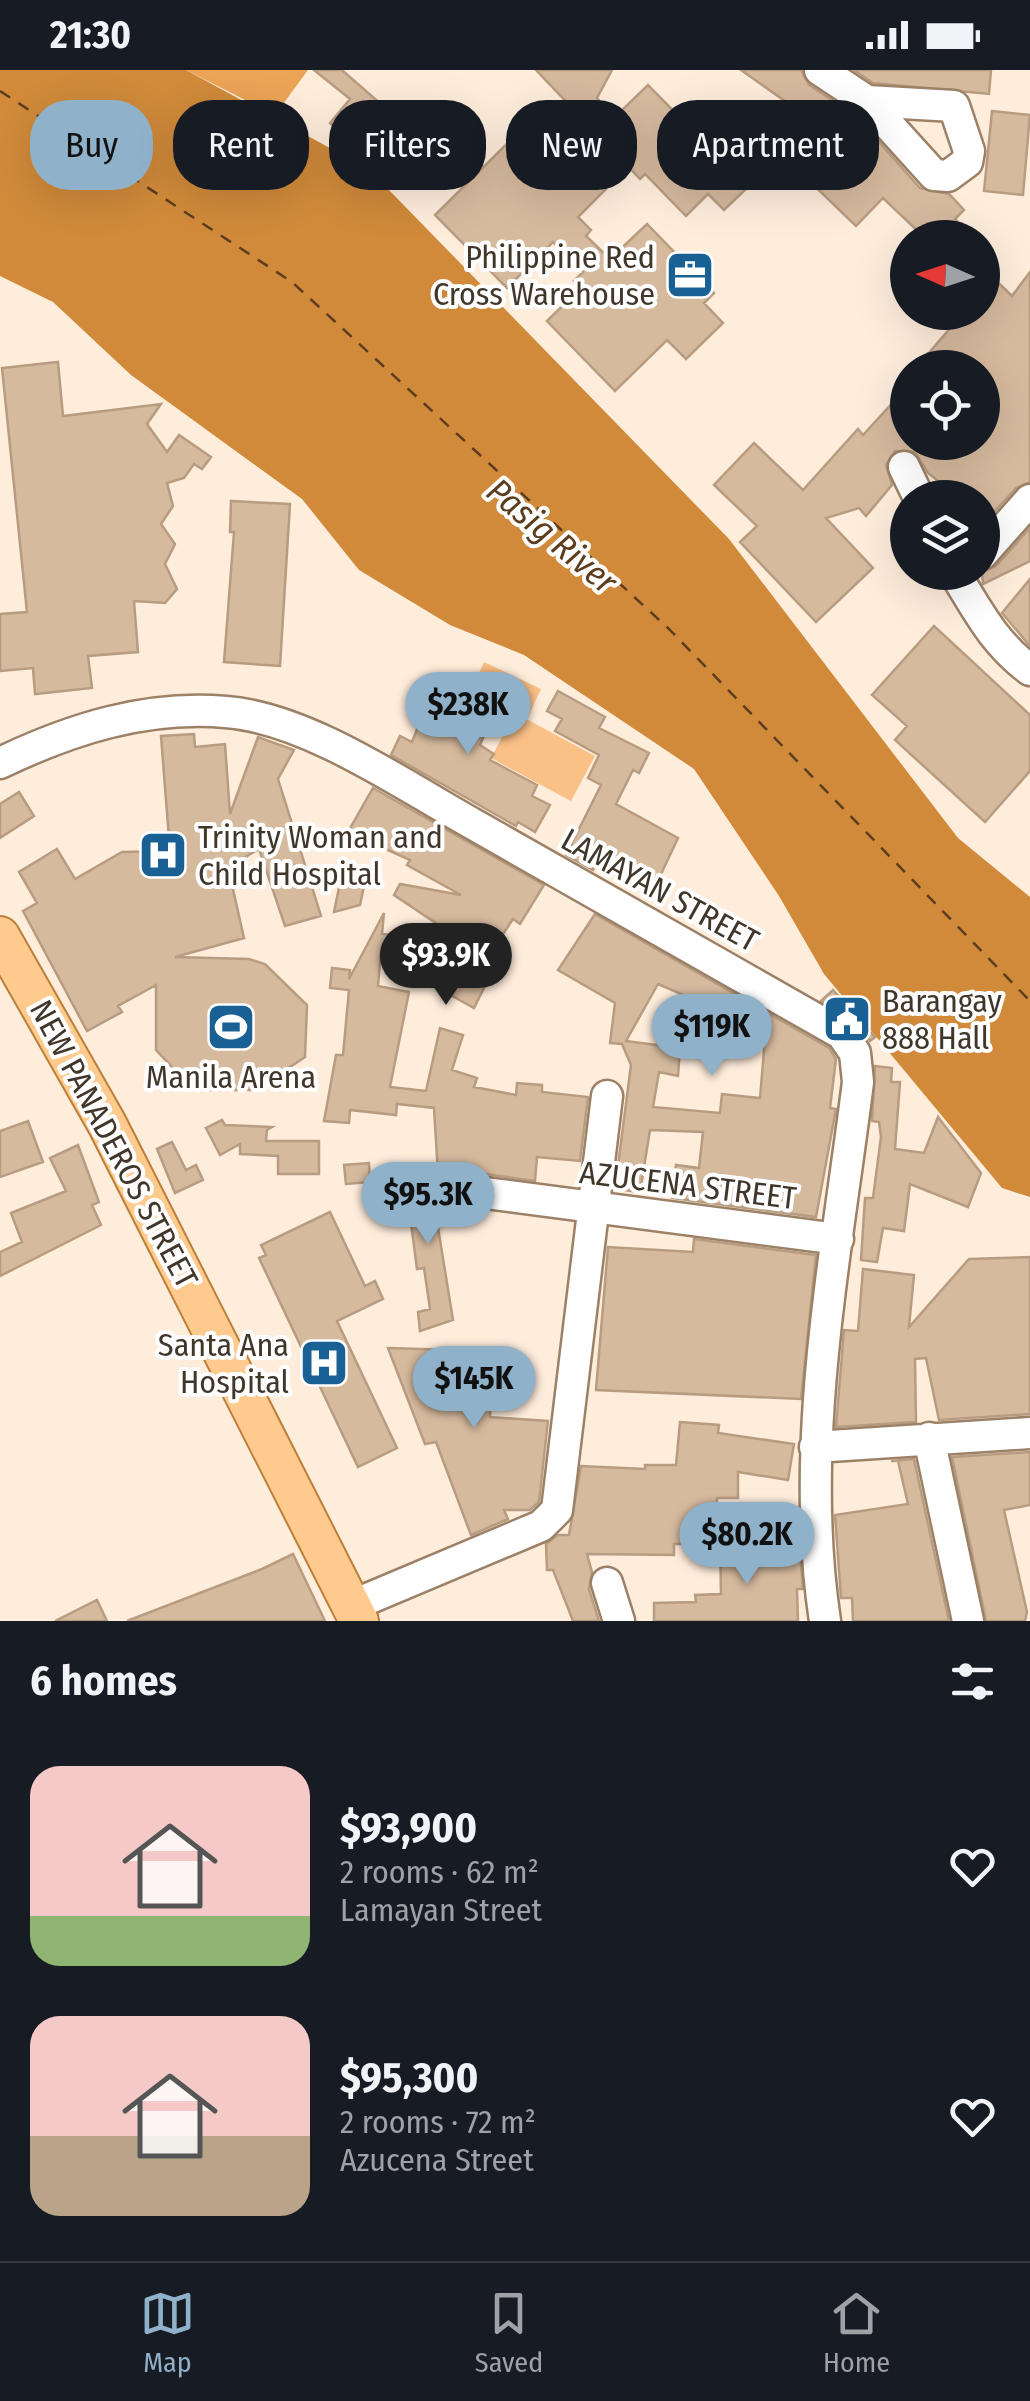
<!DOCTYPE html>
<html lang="en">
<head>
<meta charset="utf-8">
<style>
  :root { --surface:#171b24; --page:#20242c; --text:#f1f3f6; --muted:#9ea1a6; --line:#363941; --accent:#90b1ca }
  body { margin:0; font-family:"Fira Sans Condensed",sans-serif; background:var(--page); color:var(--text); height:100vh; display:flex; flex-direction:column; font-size:38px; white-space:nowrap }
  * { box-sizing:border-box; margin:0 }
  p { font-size:32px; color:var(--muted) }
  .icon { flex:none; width:55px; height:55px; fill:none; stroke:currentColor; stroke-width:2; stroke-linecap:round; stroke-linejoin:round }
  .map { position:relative; height:1551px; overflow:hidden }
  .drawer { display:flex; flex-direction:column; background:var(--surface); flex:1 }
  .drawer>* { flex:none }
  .guide { position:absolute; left:30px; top:30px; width:970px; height:90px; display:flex; gap:20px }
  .needle { width:65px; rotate:273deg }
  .fabs { position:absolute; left:890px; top:150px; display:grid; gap:20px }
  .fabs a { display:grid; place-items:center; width:110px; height:110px; border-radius:50%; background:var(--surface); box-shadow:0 10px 40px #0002; font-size:50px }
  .price { position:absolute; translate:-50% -85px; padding:0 22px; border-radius:35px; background:var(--accent); color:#111; font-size:32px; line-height:65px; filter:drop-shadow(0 2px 5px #0008) }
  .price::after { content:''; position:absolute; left:50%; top:60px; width:30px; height:22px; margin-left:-15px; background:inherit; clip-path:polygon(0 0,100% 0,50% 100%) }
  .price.active { background:#222; color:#fff }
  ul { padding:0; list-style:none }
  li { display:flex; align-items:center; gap:30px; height:250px; padding:0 30px }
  li span { display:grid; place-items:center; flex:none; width:280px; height:200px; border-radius:30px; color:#555 }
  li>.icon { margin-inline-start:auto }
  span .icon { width:120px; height:120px; fill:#fffc; stroke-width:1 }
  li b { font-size:42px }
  h2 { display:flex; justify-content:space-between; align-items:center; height:120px; padding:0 30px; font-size:42px }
  .pill { padding:0 35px; border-radius:40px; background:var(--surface); box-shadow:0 10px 40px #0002; font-size:35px; line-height:90px }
  .pill.active { background:var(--accent); color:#111 }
  .status { display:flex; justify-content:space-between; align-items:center; height:70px; padding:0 50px; background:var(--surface); direction:ltr }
  .status svg { height:28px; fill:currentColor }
  .dock { display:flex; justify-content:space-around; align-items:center; height:140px; border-top:2px solid var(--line); background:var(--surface); font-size:28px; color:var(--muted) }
  .dock a { display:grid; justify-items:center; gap:5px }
  .dock .active { color:var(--accent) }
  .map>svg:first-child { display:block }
  .green { fill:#fac086 }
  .forest { fill:#eca457 }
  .water { fill:#d08a3a }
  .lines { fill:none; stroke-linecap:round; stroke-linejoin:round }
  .ferry { stroke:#5c3e1e; stroke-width:2.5; stroke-dasharray:12 10; stroke-linecap:butt }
  .building { fill:#d6ba9e; stroke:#b89c81; stroke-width:2.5; fill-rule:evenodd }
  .minor-casing { stroke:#9c8167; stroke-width:35 }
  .major-casing { stroke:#bc7f39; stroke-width:42 }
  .minor { stroke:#fff; stroke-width:30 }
  .major { stroke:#feca8d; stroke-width:38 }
  .labels { text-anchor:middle; stroke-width:8; stroke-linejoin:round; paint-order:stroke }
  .poi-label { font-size:32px; fill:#41362a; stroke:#fefefe; text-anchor:end }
  .street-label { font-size:32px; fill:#41362a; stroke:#fefefe }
  .water-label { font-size:35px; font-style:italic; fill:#5c3e1e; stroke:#fefefe }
</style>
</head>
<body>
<div class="status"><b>21:30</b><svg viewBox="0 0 49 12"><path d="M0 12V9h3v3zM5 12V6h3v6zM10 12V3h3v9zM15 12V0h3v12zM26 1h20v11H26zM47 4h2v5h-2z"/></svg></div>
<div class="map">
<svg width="1030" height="1551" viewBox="0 0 1030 1551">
  <rect width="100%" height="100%" fill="#ffeddc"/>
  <!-- green -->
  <path class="green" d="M484 592 541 619 528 647 471 620Z
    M515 643 595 686 571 731 491 688Z"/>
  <!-- forest -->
  <path class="forest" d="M186 0H308L275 45Z"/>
  <!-- water -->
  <path class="water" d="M0 0H186L352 90 388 119 729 469 958 768 1030 827V1127L1002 1118 824 904 779 826 694 699 524 585 450 555 359 500 302 429 131 305 53 232 0 206Z"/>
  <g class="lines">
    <!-- ferry -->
    <path class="ferry" d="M0 21 292 212 669 559 1030 931"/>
  </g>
  <!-- building -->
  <path class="building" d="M314 0H342L390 42 358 78 330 53 350 29Z
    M536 0H612L597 28 614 48 648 15 732 100 729 103 745 120 724 140 708 124 686 146 645 104 640 109Z
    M741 0H801L809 15 855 45 920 118 949 124 964 140 955 149 965 159 957 168H925L883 128 856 156 802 104 832 74 799 41Z
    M854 0H991L989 24 873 13Z
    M992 41 1030 45 1023 125 984 121Z
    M534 47 606 119 578 147 591 160 586 166 610 189 647 154 714 223 704 233 723 253 686 289 667 270 615 321 547 251 581 218 574 211 583 202 553 172 507 218 435 145Z
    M982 197 1012 226 1030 202V412L1016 418 982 455V428H959L928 403 915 382 895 381 886 395 892 415 866 446 859 438 826 448 873 498 816 552 740 472 757 456 714 415 754 373 803 420 858 359 863 365 908 316V372H982V298H916L964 242H982Z
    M58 292 63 346 161 334 147 354 167 382 179 365 211 387 202 399 194 394 184 408 167 413 173 436 161 454 175 474 165 494 177 519 165 533 134 531 138 582 88 586 92 618 35 624 33 598 0 601V544L27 542 2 298Z
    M231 431 290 434 280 596 224 592 234 462H230Z
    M1030 458V491L983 514 982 502 996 496Z
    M1030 509V576L1002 543Z
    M934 556 1030 645V701L985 752 895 670 907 656 872 625Z
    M437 609 497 635 480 675 494 684 490 690 537 715 532 726 550 735 535 762 518 752 516 756 391 685 400 666 412 672Z
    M558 621 605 647 599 658 649 683 639 703 633 700 616 734 678 768 653 821 596 794 593 800 566 785 601 715 588 708 599 685 555 661 562 649 547 641Z
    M194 664 195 677 225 674 230 744 258 667 294 680 278 709 321 846 285 856 259 779 228 797 244 868 175 887 249 889 265 894 307 935 305 987 255 1020H194L156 980V915L118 936 122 942 87 961 23 841 37 833 19 802 57 779 75 809 122 782 170 781 161 666Z
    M373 718 544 815 520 854 513 849 494 878 491 876 474 908 486 914 474 938 445 922 455 904 422 887 381 882 378 916 409 922 390 1017 426 1021 440 958 463 965 452 1000 477 1008 474 1017 516 1025 517 1013 542 1015V1022L588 1027 580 1091 537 1087 535 1111 472 1102 458 1107 438 1104 434 1038 397 1034 396 1045 350 1040 349 1053 324 1051 336 985H343L349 920 330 918 332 898 350 900 349 909 384 843 382 864 464 872 394 825 400 814 461 825 407 795 410 790 348 762Z
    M19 722 34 746 0 768V734Z
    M342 803 366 807 360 835 334 842Z
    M595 844 829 978 836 989 830 1038 836 1039 816 1147 672 1128 676 1095 699 1098 703 1062 650 1060 640 1122 615 1119 631 995 622 974 610 973 615 933 558 900ZM658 914 716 939 765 968 760 1028 722 1024 720 1043 653 1037 659 1002 678 1006 680 978 626 971Z
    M833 920 875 967 870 971 852 948 821 931Z
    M875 996 892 998 891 1012H900L895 1079 924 1083 938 1047 981 1103 968 1137 910 1114 904 1161 883 1158 877 1192 861 1190 865 1128H873L881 1067 879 1052 872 1051Z
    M222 1050 225 1055 272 1057 267 1060 266 1071H319V1104H278V1086L240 1084V1074L220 1085 206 1058Z
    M28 1051 43 1092 0 1107V1061Z
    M172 1072 186 1100 196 1095 203 1110 175 1123 157 1079Z
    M78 1075 99 1132 92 1135 101 1155 0 1206V1182L22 1172 11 1143 66 1121 50 1088Z
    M369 1093 370 1112 346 1114 344 1095Z
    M428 1096 453 1250 420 1261 418 1242 430 1239 424 1198 417 1199 404 1099Z
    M330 1142 365 1216 375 1211 383 1229 337 1251 397 1378 358 1397 259 1188 266 1185 261 1175Z
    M694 1169 816 1185 801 1329 596 1320 608 1177 693 1182Z
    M1030 1187V1344L939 1350 926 1288 915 1289 916 1352 836 1357 844 1260 858 1261 863 1199 914 1205 909 1257 969 1189Z
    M388 1278 517 1282V1301L492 1300 490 1347 548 1351 539 1432 530 1440H504L508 1449 471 1465 436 1372 425 1374Z
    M680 1352 719 1355 718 1363 794 1374 788 1410 738 1402V1428H717V1474H674V1485L587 1484 592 1502 589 1519 599 1551H573L553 1500H547L546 1474 558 1465H569L581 1396 645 1399V1395H676Z
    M1030 1382V1435L1004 1440 1027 1542 1025 1551H986L952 1387Z
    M914 1389 949 1551H853L852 1528H841L835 1445 908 1434 898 1391H891Z
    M799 1472 803 1519H797L798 1551H654V1533L696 1532 695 1525 721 1524 720 1474Z
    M293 1484 325 1551H127L262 1499Z
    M97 1530 107 1551H55Z"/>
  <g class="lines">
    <!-- minor casing -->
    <g class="minor-casing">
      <path id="minor" d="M820 0 867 31 934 105 948 106 967 92 969 81 954 36 867 31
        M904 397 919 428
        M982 484 1030 430
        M954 502C978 541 993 572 1030 600
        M0 693C71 659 146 635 226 642 307 648 403 715 473 754 596 823 719 893 842 964L855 983 858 1012C836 1189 798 1373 825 1551
        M470 1121 838 1169
        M929 1368 968 1551
        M815 1377 1030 1363
        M607 1513 619 1551
        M351 1536 541 1456 557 1440 607 1026"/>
    </g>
    <!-- major casing -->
    <g class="major-casing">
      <path id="major" d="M0 866 107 1054 359 1551"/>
    </g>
    <!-- minor -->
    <use href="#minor" class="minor"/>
    <!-- major -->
    <use href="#major" class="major"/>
  </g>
  <!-- icons -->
  <defs>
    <g id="office-square" transform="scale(2.5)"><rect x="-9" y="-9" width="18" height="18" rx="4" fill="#196094" stroke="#fefefe"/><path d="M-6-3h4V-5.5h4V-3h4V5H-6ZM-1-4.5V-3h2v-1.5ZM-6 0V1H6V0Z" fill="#fff"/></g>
    <g id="hospital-square" transform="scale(2.5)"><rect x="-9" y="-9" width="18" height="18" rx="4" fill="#196094" stroke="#fefefe"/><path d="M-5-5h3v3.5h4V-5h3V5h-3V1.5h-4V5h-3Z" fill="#fff"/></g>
    <g id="civic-square" transform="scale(2.5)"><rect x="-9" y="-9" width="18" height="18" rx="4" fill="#196094" stroke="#fefefe"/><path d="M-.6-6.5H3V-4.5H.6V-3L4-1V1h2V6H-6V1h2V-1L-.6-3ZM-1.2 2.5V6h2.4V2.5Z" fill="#fff"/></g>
    <g id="stadium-square" transform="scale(2.5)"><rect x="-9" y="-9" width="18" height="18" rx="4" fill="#196094" stroke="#fefefe"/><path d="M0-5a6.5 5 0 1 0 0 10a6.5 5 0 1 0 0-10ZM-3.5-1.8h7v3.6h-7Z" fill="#fff"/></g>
  </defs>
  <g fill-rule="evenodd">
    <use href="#office-square" x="690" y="205"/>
    <use href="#hospital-square" x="163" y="785"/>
    <use href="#civic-square" x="847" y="949"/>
    <use href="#stadium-square" x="231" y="957"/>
    <use href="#hospital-square" x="324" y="1293"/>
  </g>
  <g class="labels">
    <!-- poi labels -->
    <g class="poi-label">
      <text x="655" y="198">Philippine Red<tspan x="655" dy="37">Cross Warehouse</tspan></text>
      <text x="198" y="778" text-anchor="start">Trinity Woman and<tspan x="198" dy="37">Child Hospital</tspan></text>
      <text x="882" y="942" text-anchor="start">Barangay<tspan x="882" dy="37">888 Hall</tspan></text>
      <text x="231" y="1018" text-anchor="middle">Manila Arena</text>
      <text x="289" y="1286">Santa Ana<tspan x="289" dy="37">Hospital</tspan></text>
    </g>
    <!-- street labels -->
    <g class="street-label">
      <text transform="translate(660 820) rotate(29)" y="11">LAMAYAN STREET</text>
      <text transform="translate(114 1074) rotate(62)" y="11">NEW PANADEROS STREET</text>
      <text transform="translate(688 1115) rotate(7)" y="11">AZUCENA STREET</text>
    </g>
    <!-- water labels -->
    <g class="water-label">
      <text transform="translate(552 466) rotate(40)" y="12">Pasig River</text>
    </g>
  </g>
</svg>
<div class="fabs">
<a><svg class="needle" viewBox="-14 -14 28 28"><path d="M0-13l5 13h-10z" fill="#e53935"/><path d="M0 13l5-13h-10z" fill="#9ea1a6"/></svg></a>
<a><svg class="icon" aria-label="locate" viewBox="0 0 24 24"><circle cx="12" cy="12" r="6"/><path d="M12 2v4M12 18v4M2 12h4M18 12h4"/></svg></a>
<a><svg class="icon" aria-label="layers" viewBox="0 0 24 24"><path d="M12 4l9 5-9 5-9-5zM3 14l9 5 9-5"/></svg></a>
</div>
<b class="price" style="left:468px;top:687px">$238K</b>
<b class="price active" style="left:446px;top:938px">$93.9K</b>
<b class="price" style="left:712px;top:1009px">$119K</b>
<b class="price" style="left:428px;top:1177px">$95.3K</b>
<b class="price" style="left:474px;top:1361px">$145K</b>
<b class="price" style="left:747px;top:1517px">$80.2K</b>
<div class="guide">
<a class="pill active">Buy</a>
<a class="pill">Rent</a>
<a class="pill">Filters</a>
<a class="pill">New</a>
<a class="pill">Apartment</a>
</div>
</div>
<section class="drawer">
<h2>6 homes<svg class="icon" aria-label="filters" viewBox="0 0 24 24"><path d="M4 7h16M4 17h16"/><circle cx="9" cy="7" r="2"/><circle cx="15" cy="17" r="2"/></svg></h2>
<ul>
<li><span style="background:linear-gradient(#f6c9c9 75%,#8fb573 0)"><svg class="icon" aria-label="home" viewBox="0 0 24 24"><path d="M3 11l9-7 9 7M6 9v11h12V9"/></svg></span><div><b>$93,900</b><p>2 rooms · 62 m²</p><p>Lamayan Street</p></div><svg class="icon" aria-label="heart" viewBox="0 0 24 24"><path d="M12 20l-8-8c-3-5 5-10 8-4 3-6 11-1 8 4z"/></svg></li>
<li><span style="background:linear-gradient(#f6c9c9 60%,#b9a48a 0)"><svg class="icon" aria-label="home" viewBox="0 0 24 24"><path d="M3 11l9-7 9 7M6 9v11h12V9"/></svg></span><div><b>$95,300</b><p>2 rooms · 72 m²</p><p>Azucena Street</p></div><svg class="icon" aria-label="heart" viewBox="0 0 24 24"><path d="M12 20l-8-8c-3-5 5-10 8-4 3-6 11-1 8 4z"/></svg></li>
</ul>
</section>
<nav class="dock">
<a class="active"><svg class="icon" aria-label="map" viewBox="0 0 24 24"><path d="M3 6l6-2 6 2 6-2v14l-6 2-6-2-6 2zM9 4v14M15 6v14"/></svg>Map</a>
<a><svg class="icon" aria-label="saved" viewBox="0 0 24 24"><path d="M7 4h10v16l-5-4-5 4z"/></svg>Saved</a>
<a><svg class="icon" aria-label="home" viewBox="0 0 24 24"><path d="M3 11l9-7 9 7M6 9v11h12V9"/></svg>Home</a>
</nav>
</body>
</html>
